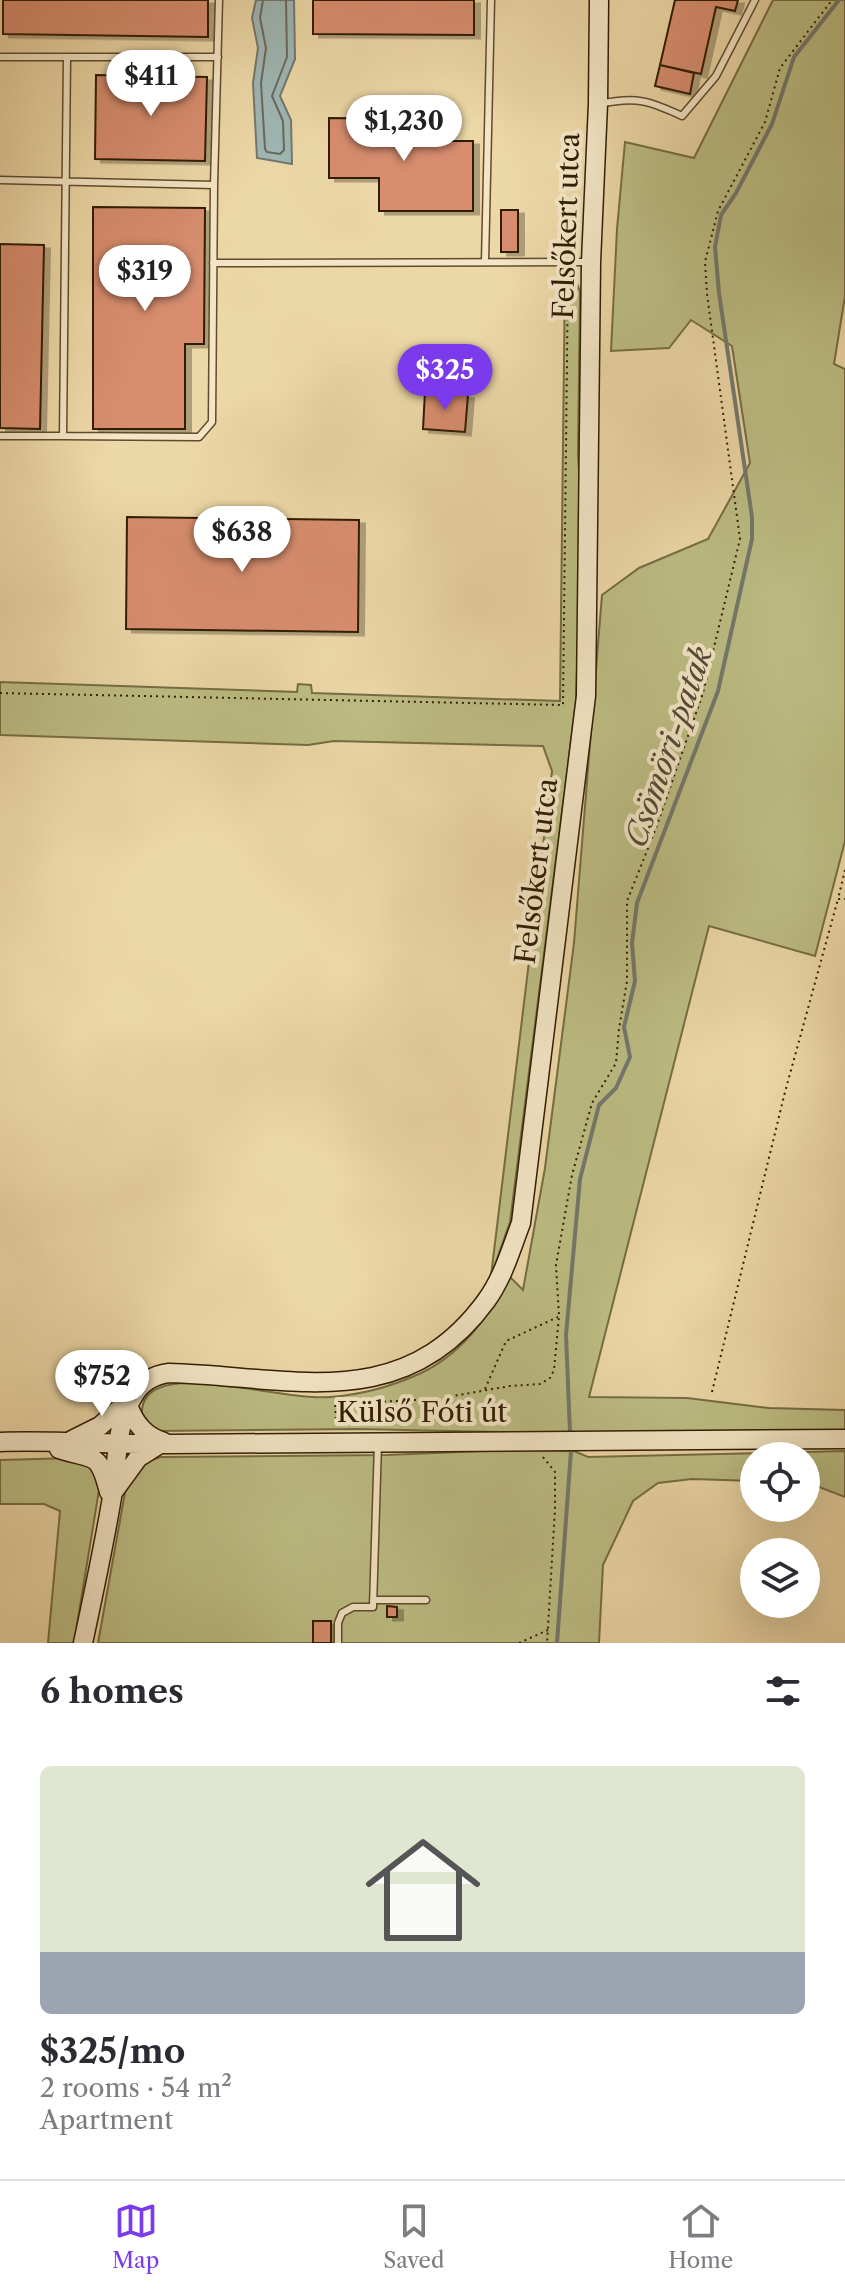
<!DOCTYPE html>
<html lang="en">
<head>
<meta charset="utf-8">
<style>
  :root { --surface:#fff; --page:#f2f2f3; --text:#2b2b33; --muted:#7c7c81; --line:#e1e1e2; --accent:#7c3aed }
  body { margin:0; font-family:"Libre Caslon Text",serif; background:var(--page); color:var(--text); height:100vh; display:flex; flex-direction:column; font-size:30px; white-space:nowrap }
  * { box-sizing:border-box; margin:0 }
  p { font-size:26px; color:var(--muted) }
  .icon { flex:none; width:44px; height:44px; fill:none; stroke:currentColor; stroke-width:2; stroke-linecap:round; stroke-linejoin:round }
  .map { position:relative; height:1643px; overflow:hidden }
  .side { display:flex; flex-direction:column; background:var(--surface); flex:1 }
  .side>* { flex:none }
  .controls { position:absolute; left:740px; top:1442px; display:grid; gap:16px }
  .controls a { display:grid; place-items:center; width:80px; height:80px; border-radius:50%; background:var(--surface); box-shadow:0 8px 32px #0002; font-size:40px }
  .price { position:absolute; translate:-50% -68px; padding:0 18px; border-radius:28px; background:#fff; color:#222; font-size:26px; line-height:52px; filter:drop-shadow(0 2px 4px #0008) }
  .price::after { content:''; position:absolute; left:50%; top:48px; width:24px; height:18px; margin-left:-12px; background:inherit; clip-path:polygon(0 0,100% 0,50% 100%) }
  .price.active { background:var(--accent); color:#fff }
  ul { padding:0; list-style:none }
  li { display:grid; align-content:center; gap:16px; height:424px; padding:0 40px }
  li span { display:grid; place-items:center; height:248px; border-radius:12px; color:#555 }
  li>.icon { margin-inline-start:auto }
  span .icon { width:144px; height:144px; fill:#fffc; stroke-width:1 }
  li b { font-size:34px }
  h2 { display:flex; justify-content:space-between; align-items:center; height:96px; padding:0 40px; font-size:34px }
  .tab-bar { display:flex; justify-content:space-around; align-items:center; height:112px; border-top:2px solid var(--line); background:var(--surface); font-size:22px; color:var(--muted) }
  .tab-bar a { display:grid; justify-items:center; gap:4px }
  .tab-bar .active { color:var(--accent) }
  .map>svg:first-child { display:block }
  .green { fill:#bcbd83; stroke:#766c43; stroke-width:2 }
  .water { fill:#9fb6b4; stroke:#73786d; stroke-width:2 }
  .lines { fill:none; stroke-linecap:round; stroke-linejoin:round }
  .shore { stroke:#68695c; stroke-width:2 }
  .stream { stroke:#73786d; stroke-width:4 }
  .building { fill:#d78d6e; stroke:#311c03; stroke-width:2; filter:url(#shadow) }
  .lane-casing { stroke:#604b2c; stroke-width:9 }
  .secondary-casing { stroke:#311c03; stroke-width:21 }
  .path { stroke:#311c03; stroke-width:2; stroke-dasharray:2 4; stroke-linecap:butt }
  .lane { stroke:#f3e5c5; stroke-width:6 }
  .secondary { stroke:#f3e5c5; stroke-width:18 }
  .labels { text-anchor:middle; stroke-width:8; stroke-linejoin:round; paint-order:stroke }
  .street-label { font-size:28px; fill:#311c03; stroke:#f3e5c5 }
  .water-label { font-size:30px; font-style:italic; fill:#524a38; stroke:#f3e5c5 }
</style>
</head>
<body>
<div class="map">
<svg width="845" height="1643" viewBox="0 0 845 1643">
  <defs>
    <filter id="shadow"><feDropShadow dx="6" dy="3.5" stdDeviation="0" flood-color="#0004"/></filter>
  </defs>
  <rect width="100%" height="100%" fill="#ecd7a6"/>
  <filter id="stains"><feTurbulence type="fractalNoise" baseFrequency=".0025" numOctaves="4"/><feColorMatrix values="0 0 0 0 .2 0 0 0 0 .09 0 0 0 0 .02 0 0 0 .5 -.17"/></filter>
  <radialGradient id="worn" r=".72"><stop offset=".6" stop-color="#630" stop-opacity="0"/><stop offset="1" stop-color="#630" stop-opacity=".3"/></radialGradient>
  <!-- green -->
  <path class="green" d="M773 0H845V296L834 364 845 369V841L815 956 709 926 589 1397 687 1398 769 1408 845 1410V1432L590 1434 358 1429 155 1431 142 1417C141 1404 146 1393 159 1388 194 1372 286 1400 330 1397 359 1395 392 1386 419 1374 461 1355 489 1316 510 1277L523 1290 545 1168 574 943 602 595 639 568 708 539 750 463 732 346 691 320 669 348 611 351 617 229 625 142 694 158Z
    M565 275 575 279 580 291 578 456 582 510 576 701 510 1222 491 1276 552 771 543 746 334 741 308 745 0 735V682L297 692 298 684 311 685 312 693 560 701Z
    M507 1450 574 1451 588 1457 845 1451V1497L806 1482V1456H754V1481L692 1479 658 1483 633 1501 603 1565 599 1643H98L126 1487 145 1462 161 1457 387 1455Z
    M73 1458 91 1465 100 1484 74 1643H48L60 1511 44 1504H0V1460Z"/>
  <!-- water -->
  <path class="water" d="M256 0H294L295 59 280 96 291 120 292 164 257 158 253 83 258 48 252 18Z"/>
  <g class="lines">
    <!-- shore -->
    <path class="shore" d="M263 0 260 18 266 48 261 83 265 149 267 152 280 154 284 150 283 121 272 96 287 57 286 0"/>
    <!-- stream -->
    <path class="stream" d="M570 1433 566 1335 580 1179 599 1105 616 1088 630 1057 624 1027 635 981 632 943 637 903 718 691 752 539V517L719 293 715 247 721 215 736 193 772 124 794 57 839 0
      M557 1643 571 1451"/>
  </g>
  <!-- building -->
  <path class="building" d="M3 0H208V37L3 34Z
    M313 0H474V35L313 34Z
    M675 0H738L735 11 716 7 701 74 660 65Z
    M660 65 694 73 690 94 655 86Z
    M96 75 207 77 205 161 95 159Z
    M329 118 429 119V141H473V211H379V178H329Z
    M93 207 205 208 204 344H185V429H93Z
    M501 210H518V252H501Z
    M0 244 44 245 40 429 0 428Z
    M425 391 468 395 465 432 423 429Z
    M127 517 359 520 358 632 126 629Z
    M387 1606 397 1607V1617H387Z
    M313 1621H331V1643H313Z"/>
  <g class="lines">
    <!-- lane casing -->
    <g class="lane-casing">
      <path id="lane" d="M0 57H218
        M600 104C636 96 650 101 682 116L716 76 755 0
        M0 180 214 185 212 422 199 437 63 436 67 57
        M214 185 219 0
        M485 262 491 0
        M213 263 589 262
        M0 436H63
        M373 1600H426
        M338 1643V1623L342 1613 353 1607H373L378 1443"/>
    </g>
    <!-- secondary casing -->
    <g class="secondary-casing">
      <path id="secondary" d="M128 1405C135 1424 145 1436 164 1442
        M72 1440 100 1426 129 1400
        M0 1442C57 1440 113 1445 170 1444 395 1441 620 1439 845 1439
        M59 1449C94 1461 98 1449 109 1492
        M114 1491 138 1458 160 1444
        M83 1643C93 1596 103 1550 111 1503 118 1468 114 1426 134 1395 142 1381 154 1375 169 1373 289 1376 402 1416 486 1301 503 1278 511 1249 521 1223L586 696 591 262 598 104 599 0"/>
    </g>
    <!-- path -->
    <path class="path" d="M0 693 563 705 568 273
      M845 870 838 899H845
      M485 1389 506 1341 558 1317
      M712 1392 785 1092 838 899
      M335 1399 336 1424
      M336 1404 436 1399 510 1386 540 1384 550 1378 554 1370 559 1316 556 1265 572 1175 592 1103 616 1063 619 1029 627 981V901L656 828 703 693 740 539 707 294 705 262 718 211 765 122 780 68 832 0
      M543 1457 555 1472V1509L547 1643
      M519 1643 548 1630"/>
    <!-- lane -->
    <use href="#lane" class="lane"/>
    <!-- secondary -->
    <use href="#secondary" class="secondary"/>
  </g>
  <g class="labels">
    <!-- street labels -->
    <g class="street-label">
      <text transform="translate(566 226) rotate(-88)" y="10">Felsőkert utca</text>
      <text transform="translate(536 871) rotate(-83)" y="10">Felsőkert utca</text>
      <text x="422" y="1422">Külső Fóti út</text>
    </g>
    <!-- water labels -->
    <g class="water-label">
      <text transform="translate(669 747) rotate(-71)" y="10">Csömöri-patak</text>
    </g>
  </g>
  <rect width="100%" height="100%" filter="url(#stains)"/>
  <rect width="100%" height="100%" fill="url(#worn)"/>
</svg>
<div class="controls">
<a><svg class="icon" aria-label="locate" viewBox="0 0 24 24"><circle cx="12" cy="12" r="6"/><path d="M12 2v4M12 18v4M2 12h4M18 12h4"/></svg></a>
<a><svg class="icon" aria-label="layers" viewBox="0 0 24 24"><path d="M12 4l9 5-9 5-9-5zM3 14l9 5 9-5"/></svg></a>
</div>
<b class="price" style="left:151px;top:118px">$411</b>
<b class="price" style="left:404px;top:163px">$1,230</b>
<b class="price" style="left:145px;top:313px">$319</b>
<b class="price active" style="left:445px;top:412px">$325</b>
<b class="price" style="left:242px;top:574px">$638</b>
<b class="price" style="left:102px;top:1418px">$752</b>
</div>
<section class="side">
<h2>6 homes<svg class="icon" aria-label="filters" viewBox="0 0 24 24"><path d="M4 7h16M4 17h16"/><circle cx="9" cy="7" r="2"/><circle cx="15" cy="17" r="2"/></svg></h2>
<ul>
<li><span style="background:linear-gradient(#dfe7d0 75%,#9aa5b1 0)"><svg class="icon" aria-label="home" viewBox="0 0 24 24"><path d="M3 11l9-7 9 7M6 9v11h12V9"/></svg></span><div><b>$325/mo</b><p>2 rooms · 54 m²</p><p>Apartment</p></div></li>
</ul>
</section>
<nav class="tab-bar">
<a class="active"><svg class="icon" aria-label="map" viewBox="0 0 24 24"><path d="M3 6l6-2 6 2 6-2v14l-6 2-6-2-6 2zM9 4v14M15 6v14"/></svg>Map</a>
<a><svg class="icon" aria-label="saved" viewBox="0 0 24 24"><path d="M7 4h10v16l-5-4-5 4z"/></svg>Saved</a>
<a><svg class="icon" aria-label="home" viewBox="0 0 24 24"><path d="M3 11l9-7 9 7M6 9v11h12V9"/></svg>Home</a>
</nav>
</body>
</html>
